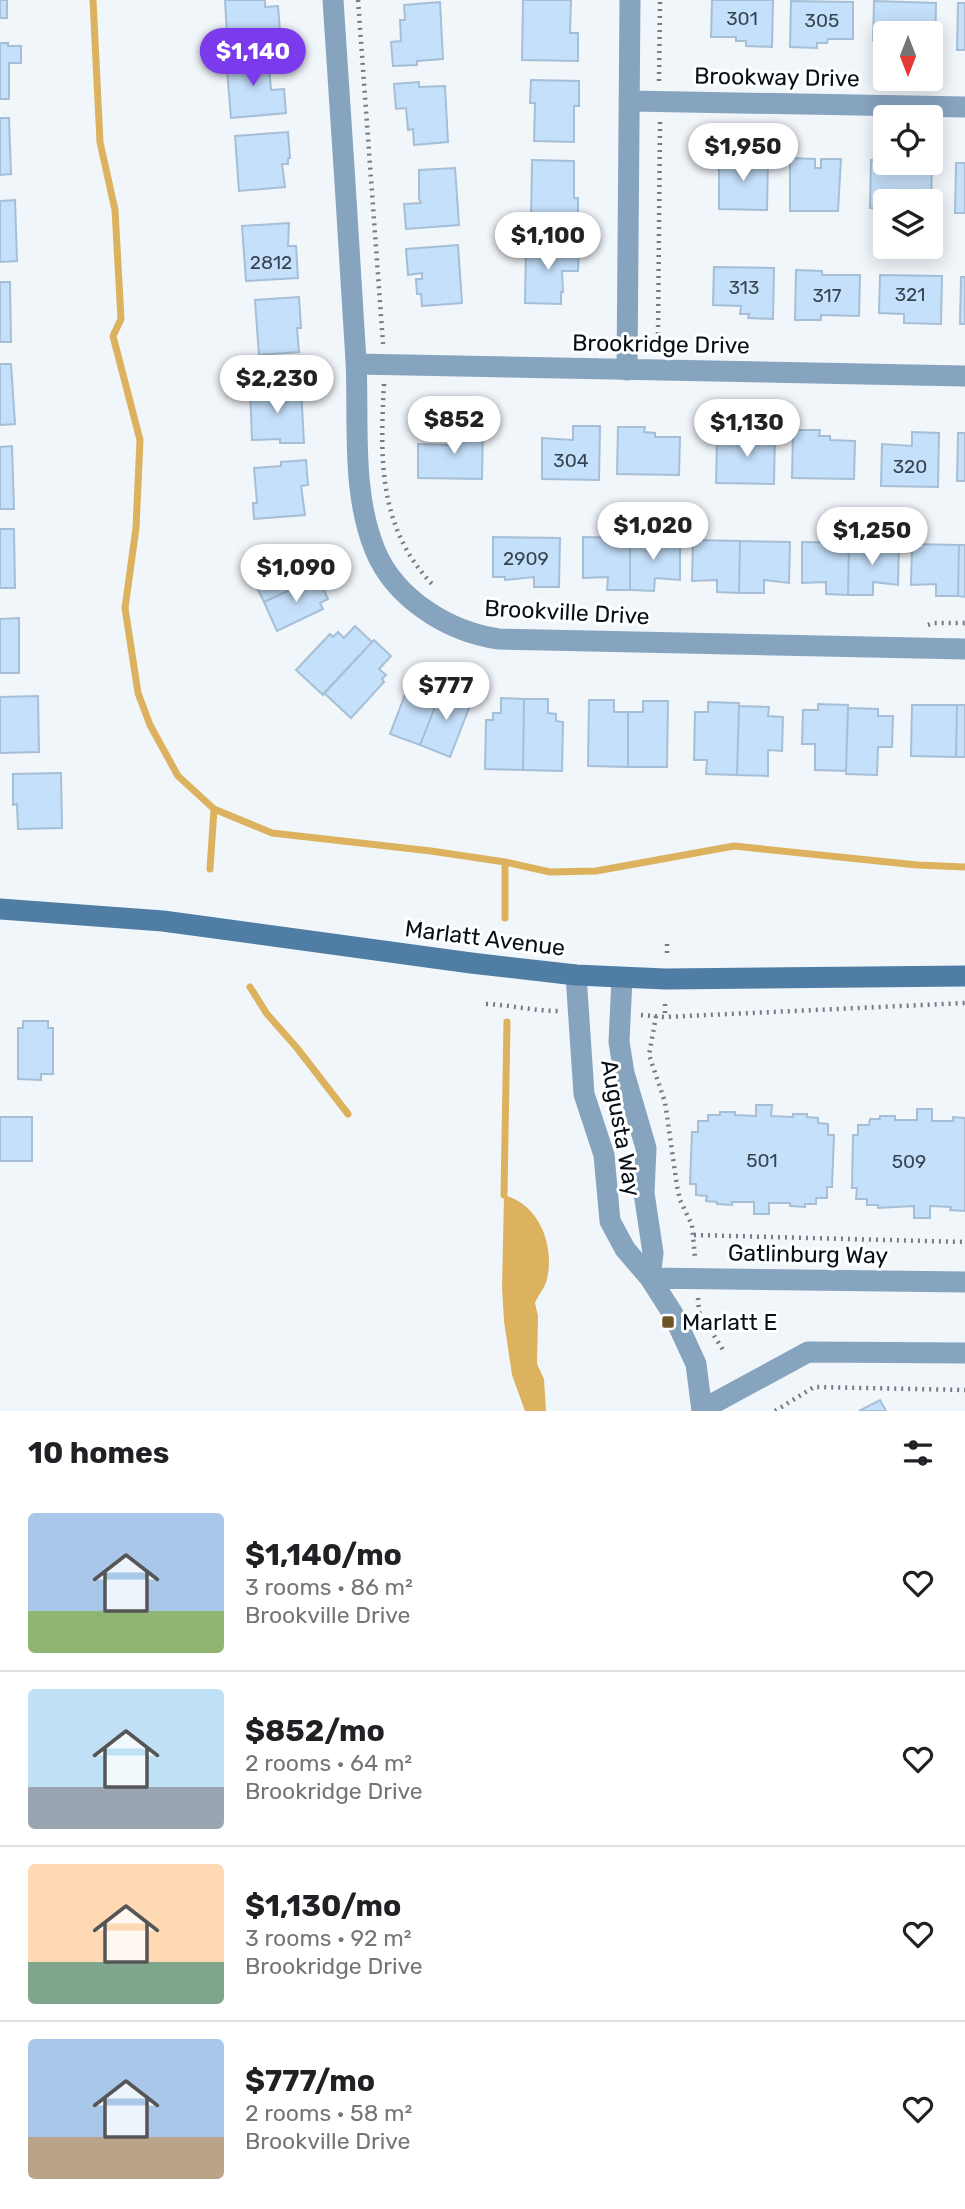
<!DOCTYPE html>
<html lang="en">
<head>
<meta charset="utf-8">
<style>
  :root { --surface:#fff; --page:#f2f2f2; --text:#202124; --muted:#757577; --line:#e0e0e0; --accent:#7c3aed }
  body { margin:0; font-family:Rubik,sans-serif; background:var(--page); color:var(--text); height:100vh; display:flex; flex-direction:column; font-size:26px; white-space:nowrap }
  * { box-sizing:border-box; margin:0 }
  p { font-size:23px; color:var(--muted) }
  .icon { flex:none; width:38px; height:38px; fill:none; stroke:currentColor; stroke-width:2; stroke-linecap:round; stroke-linejoin:round }
  .map { position:relative; height:1411px; overflow:hidden }
  .panel { display:flex; flex-direction:column; background:var(--surface); flex:1 }
  .panel>* { flex:none }
  .needle { width:46px; rotate:180deg }
  .tools { position:absolute; left:873px; top:21px; display:grid; gap:14px }
  .tools a { display:grid; place-items:center; width:70px; height:70px; border-radius:7px; background:var(--surface); box-shadow:0 4px 18px #0003; font-size:35px }
  .price { position:absolute; translate:-50% -60px; padding:0 16px; border-radius:24px; background:#fff; color:#222; font-size:23px; line-height:46px; filter:drop-shadow(0 2px 4px #0008) }
  .price::after { content:''; position:absolute; left:50%; top:42px; width:21px; height:16px; margin-left:-10px; background:inherit; clip-path:polygon(0 0,100% 0,50% 100%) }
  .price.selected { background:var(--accent); color:#fff }
  ul { padding:0; list-style:none }
  li { display:flex; align-items:center; gap:21px; height:175px; padding:0 28px }
  li+li { border-top:2px solid var(--line) }
  li span { display:grid; place-items:center; flex:none; width:196px; height:140px; border-radius:7px; color:#555 }
  li>.icon { margin-inline-start:auto }
  span .icon { width:84px; height:84px; fill:#fffc; stroke-width:1 }
  li b { font-size:30px }
  h2 { display:flex; justify-content:space-between; align-items:center; height:84px; padding:0 28px; font-size:30px }
  .map>svg:first-child { display:block }
  .water { fill:#ddb25f }
  .lines { fill:none; stroke-linecap:round; stroke-linejoin:round }
  .stream { stroke:#ddb25f; stroke-width:7 }
  .building { fill:#c5e0fa; stroke:#a6bfd6; stroke-width:2 }
  .path { stroke:#747b82; stroke-width:4.5; stroke-dasharray:2 5; stroke-linecap:butt }
  .street { stroke:#87a4bf; stroke-width:21 }
  .secondary { stroke:#507da3; stroke-width:21 }
  .poi-dot { fill:#6d5526; stroke:#fff; stroke-width:2.5 }
  .labels { text-anchor:middle; stroke-width:6; stroke-linejoin:round; paint-order:stroke }
  .number-label { font-size:19px; fill:#364450 }
  .street-label { font-size:23px; fill:#071018; stroke:#fff }
  .poi-label { font-size:23px; fill:#071018; stroke:#fff; text-anchor:start }
</style>
</head>
<body>
<div class="map">
<svg width="965" height="1411" viewBox="0 0 965 1411">
  <rect width="100%" height="100%" fill="#f1f6fb"/>
  <!-- water -->
  <path class="water" d="M504 1195C539 1204 555 1245 547 1279 545 1288 538 1295 535 1303L538 1316 537 1364 544 1379 546 1411H525L512 1375 504 1321 502 1288Z"/>
  <g class="lines">
    <!-- stream -->
    <path class="stream" d="M93 0 100 142 115 210 121 319 113 336 140 440 136 528 125 608 138 693 150 725 178 776 214 809 272 833 431 851 505 862 550 872 596 871 734 846 917 865 965 867
      M210 869 214 809
      M505 918V862
      M250 987 267 1014 297 1048 348 1114
      M504 1195 507 1022"/>
  </g>
  <!-- building -->
  <path class="building" d="M0 0H7V18H0Z
    M225 0H265V7L278 6 280 31 227 35Z
    M523 0H571L570 33H578V61L522 60Z
    M712 0H773L772 47 746 46V41H736V37H711Z
    M791 1 853 2V39H828L827 43H817V48L790 47Z
    M874 1 936 3 935 50H931V33H886V40H873Z
    M440 2 443 59 417 61V65L393 66 391 42 401 41 400 20H405L404 5Z
    M958 3H965V50H957Z
    M0 43H8V46H21V63H9V99H0Z
    M268 54 271 90 284 89 286 113 231 118 226 57Z
    M531 80 579 81V106H574V142L534 141 535 103H530Z
    M419 82V87L445 86 448 142 414 145 413 129 408 130 406 108 396 109 394 84Z
    M0 118H9L11 174 0 175Z
    M288 132 290 158H288V164H282L285 187 239 191 235 136Z
    M719 155H738V163H743V158H768L767 210 719 209Z
    M790 158 815 159V168H821V159H841L838 211H790Z
    M532 160 574 161V198H578V223H531Z
    M871 160 890 163V171L905 172V163L932 164 931 203 886 201V208H870Z
    M956 163H965V213H955Z
    M455 168 459 225 406 229 404 204 421 203 419 199V170Z
    M15 200 17 261 0 262V201Z
    M289 223 288 246H296L298 278 246 281 242 226Z
    M458 245 462 303 422 306 421 294H417L416 279H422V273L408 275 406 249Z
    M526 245 579 246 578 271H562L563 292H561V304L525 303Z
    M714 267 774 268 773 319 748 318 749 314H740L741 306 713 305Z
    M796 270 822 271V275H860L859 316 821 315V320H795Z
    M880 275 942 276 941 324 904 323V314L879 313Z
    M961 277H965V324H960Z
    M0 282H10L11 342H0Z
    M299 297 301 328H297L299 352 259 355 255 300Z
    M0 364H11L15 424 0 425Z
    M301 388 304 443H280V439L252 440 250 389Z
    M458 423 483 424 482 479 418 478V444L449 445 450 439H458Z
    M573 426H600L599 480 542 479V438L573 440Z
    M618 427H645L644 432 655 433V437H680L679 475 617 474Z
    M748 430H775L774 484 716 483 717 440 748 443Z
    M793 430H820L819 436H830V440L855 441 854 479 792 478Z
    M912 432 939 433 938 487 881 486 882 444 912 446Z
    M958 433H965V481H957Z
    M12 446 14 509H0V447Z
    M306 460 308 485 301 486 305 515 254 519 253 503H257L254 468 281 466V462Z
    M0 529H14L15 588H0Z
    M493 537 560 538 559 587H534V577L505 580V577H493Z
    M583 537 630 538V590H607L608 577 583 578Z
    M630 538 680 539V580L655 578 654 591 630 590Z
    M693 540 740 541 739 593 717 592V580L692 581Z
    M740 541 790 542 789 583 764 580V593H739Z
    M802 542 849 543 848 595 826 594V582L802 583Z
    M849 543 899 544 898 585 873 582V595H848Z
    M912 544 959 545 958 596H936V584L911 585Z
    M959 545H965V597L958 596Z
    M296 552 299 559 307 555 318 577 264 602 250 573Z
    M318 577 328 599 320 603 323 609 277 631 264 602Z
    M19 618V673H0V619Z
    M355 626 372 642 323 695 296 670 330 634 333 637 338 632 344 638Z
    M374 640 391 656 379 669 386 675 382 679 384 682 351 718 324 693Z
    M428 678 444 684 420 745 390 734 411 679 426 685Z
    M444 684 459 690 457 697 471 703 450 757 420 745Z
    M38 696 39 752 0 753V697Z
    M501 698 524 699 523 770 485 769 486 720H493V713H501Z
    M524 699H548V713L556 714V721L563 722 562 771 523 770Z
    M589 700H614V712H628V767L588 766Z
    M643 701H668L667 767H628V712H643Z
    M708 702 739 703 737 775 706 774 707 760H694L695 712H708Z
    M818 704 848 705 846 771 815 770V744H802L803 710H818Z
    M912 705H957L956 757 911 756Z
    M957 705H965V757H956Z
    M739 706 769 707 768 716 783 717 782 751 768 750V776L737 775Z
    M848 708 878 709V716H893L892 747H878L877 775 846 774Z
    M61 773 62 828 18 829 17 804 13 805V774Z
    M23 1021H48V1028H53V1074H41V1080L18 1079V1028H23Z
    M756 1105H772L771 1116 793 1117V1114H807V1117L818 1118V1123L828 1124V1135H834L832 1187H827V1198H816V1204H805V1207L790 1206V1203H769V1214H754V1202H732V1205L717 1204V1202L706 1201 707 1196 696 1195V1184H690L692 1132H698V1121H708V1115H720V1112H735V1115L756 1116Z
    M917 1109H932V1121H953V1117L965 1118V1211L950 1210 951 1207 930 1206V1218H914V1206L878 1208V1205H867V1199H856L857 1188H852L853 1135H858V1125H869L870 1119H880V1116H895V1120H917Z
    M0 1117H32V1161H0Z
    M880 1400 886 1411H859Z"/>
  <g class="lines">
    <!-- path -->
    <path class="path" d="M358 0 383 344
      M659 81 660 0
      M660 122 658 336 660 348
      M384 384C380 459 378 529 434 586
      M928 625 934 623H965
      M667 953V943
      M486 1004C511 1005 534 1011 559 1011
      M665 1004V1017
      M641 1015 665 1017 965 1003
      M656 1016 649 1055 665 1102 677 1186 680 1200 692 1225 695 1258
      M694 1235 965 1242
      M698 1298 699 1312 725 1353
      M775 1411 814 1387 965 1390"/>
    <!-- street -->
    <path class="street" d="M333 0C341 120 349 241 356 361 359 423 351 491 375 550 395 599 449 632 499 639L965 649
      M630 101 965 107
      M356 364 965 376
      M627 370 630 0
      M576 975 584 1094 604 1155 610 1221 625 1249 650 1278 673 1314 696 1364 702 1411
      M622 978 619 1042 624 1073 646 1148 644 1193 653 1253 650 1278
      M650 1278 965 1282
      M703 1409 808 1352 965 1353"/>
    <!-- secondary -->
    <path class="secondary" d="M0 909 163 921 471 963 576 975 665 979 965 976"/>
  </g>
  <!-- markers -->
  <rect class="poi-dot" x="661" y="1315" width="14" height="14" rx="3.5"/>
  <g class="labels">
    <!-- number labels -->
    <g class="number-label">
      <text x="742" y="25">301</text>
      <text x="822" y="27">305</text>
      <text x="271" y="269">2812</text>
      <text x="744" y="294">313</text>
      <text x="910" y="301">321</text>
      <text x="827" y="302">317</text>
      <text x="571" y="467">304</text>
      <text x="910" y="473">320</text>
      <text x="526" y="565">2909</text>
      <text x="762" y="1167">501</text>
      <text x="909" y="1168">509</text>
    </g>
    <!-- street labels -->
    <g class="street-label">
      <text transform="translate(777 77) rotate(1)" y="8">Brookway Drive</text>
      <text transform="translate(661 344) rotate(1)" y="8">Brookridge Drive</text>
      <text transform="translate(567 612) rotate(3)" y="8">Brookville Drive</text>
      <text transform="translate(485 938) rotate(7)" y="8">Marlatt Avenue</text>
      <text transform="translate(621 1128) rotate(80)" y="8">Augusta Way</text>
      <text transform="translate(808 1254) rotate(1)" y="8">Gatlinburg Way</text>
    </g>
    <!-- poi labels -->
    <g class="poi-label">
      <text x="682" y="1330">Marlatt E</text>
    </g>
  </g>
</svg>
<div class="tools">
<a><svg class="needle" viewBox="-14 -14 28 28"><path d="M0-13l5 13h-10z" fill="#e53935"/><path d="M0 13l5-13h-10z" fill="#757577"/></svg></a>
<a><svg class="icon" aria-label="locate" viewBox="0 0 24 24"><circle cx="12" cy="12" r="6"/><path d="M12 2v4M12 18v4M2 12h4M18 12h4"/></svg></a>
<a><svg class="icon" aria-label="layers" viewBox="0 0 24 24"><path d="M12 4l9 5-9 5-9-5zM3 14l9 5 9-5"/></svg></a>
</div>
<b class="price selected" style="left:253px;top:88px">$1,140</b>
<b class="price" style="left:743px;top:183px">$1,950</b>
<b class="price" style="left:548px;top:272px">$1,100</b>
<b class="price" style="left:277px;top:415px">$2,230</b>
<b class="price" style="left:454px;top:456px">$852</b>
<b class="price" style="left:747px;top:459px">$1,130</b>
<b class="price" style="left:653px;top:562px">$1,020</b>
<b class="price" style="left:872px;top:567px">$1,250</b>
<b class="price" style="left:296px;top:604px">$1,090</b>
<b class="price" style="left:446px;top:722px">$777</b>
</div>
<section class="panel">
<h2>10 homes<svg class="icon" aria-label="filters" viewBox="0 0 24 24"><path d="M4 7h16M4 17h16"/><circle cx="9" cy="7" r="2"/><circle cx="15" cy="17" r="2"/></svg></h2>
<ul>
<li><span style="background:linear-gradient(#a9c7e8 70%,#8fb573 0)"><svg class="icon" aria-label="home" viewBox="0 0 24 24"><path d="M3 11l9-7 9 7M6 9v11h12V9"/></svg></span><div><b>$1,140/mo</b><p>3 rooms · 86 m²</p><p>Brookville Drive</p></div><svg class="icon" aria-label="heart" viewBox="0 0 24 24"><path d="M12 20l-8-8c-3-5 5-10 8-4 3-6 11-1 8 4z"/></svg></li>
<li><span style="background:linear-gradient(#bfe0f5 70%,#9aa5b1 0)"><svg class="icon" aria-label="home" viewBox="0 0 24 24"><path d="M3 11l9-7 9 7M6 9v11h12V9"/></svg></span><div><b>$852/mo</b><p>2 rooms · 64 m²</p><p>Brookridge Drive</p></div><svg class="icon" aria-label="heart" viewBox="0 0 24 24"><path d="M12 20l-8-8c-3-5 5-10 8-4 3-6 11-1 8 4z"/></svg></li>
<li><span style="background:linear-gradient(#ffd9b3 70%,#7fa58c 0)"><svg class="icon" aria-label="home" viewBox="0 0 24 24"><path d="M3 11l9-7 9 7M6 9v11h12V9"/></svg></span><div><b>$1,130/mo</b><p>3 rooms · 92 m²</p><p>Brookridge Drive</p></div><svg class="icon" aria-label="heart" viewBox="0 0 24 24"><path d="M12 20l-8-8c-3-5 5-10 8-4 3-6 11-1 8 4z"/></svg></li>
<li><span style="background:linear-gradient(#a9c7e8 70%,#b9a48a 0)"><svg class="icon" aria-label="home" viewBox="0 0 24 24"><path d="M3 11l9-7 9 7M6 9v11h12V9"/></svg></span><div><b>$777/mo</b><p>2 rooms · 58 m²</p><p>Brookville Drive</p></div><svg class="icon" aria-label="heart" viewBox="0 0 24 24"><path d="M12 20l-8-8c-3-5 5-10 8-4 3-6 11-1 8 4z"/></svg></li>
</ul>
</section>
</body>
</html>
